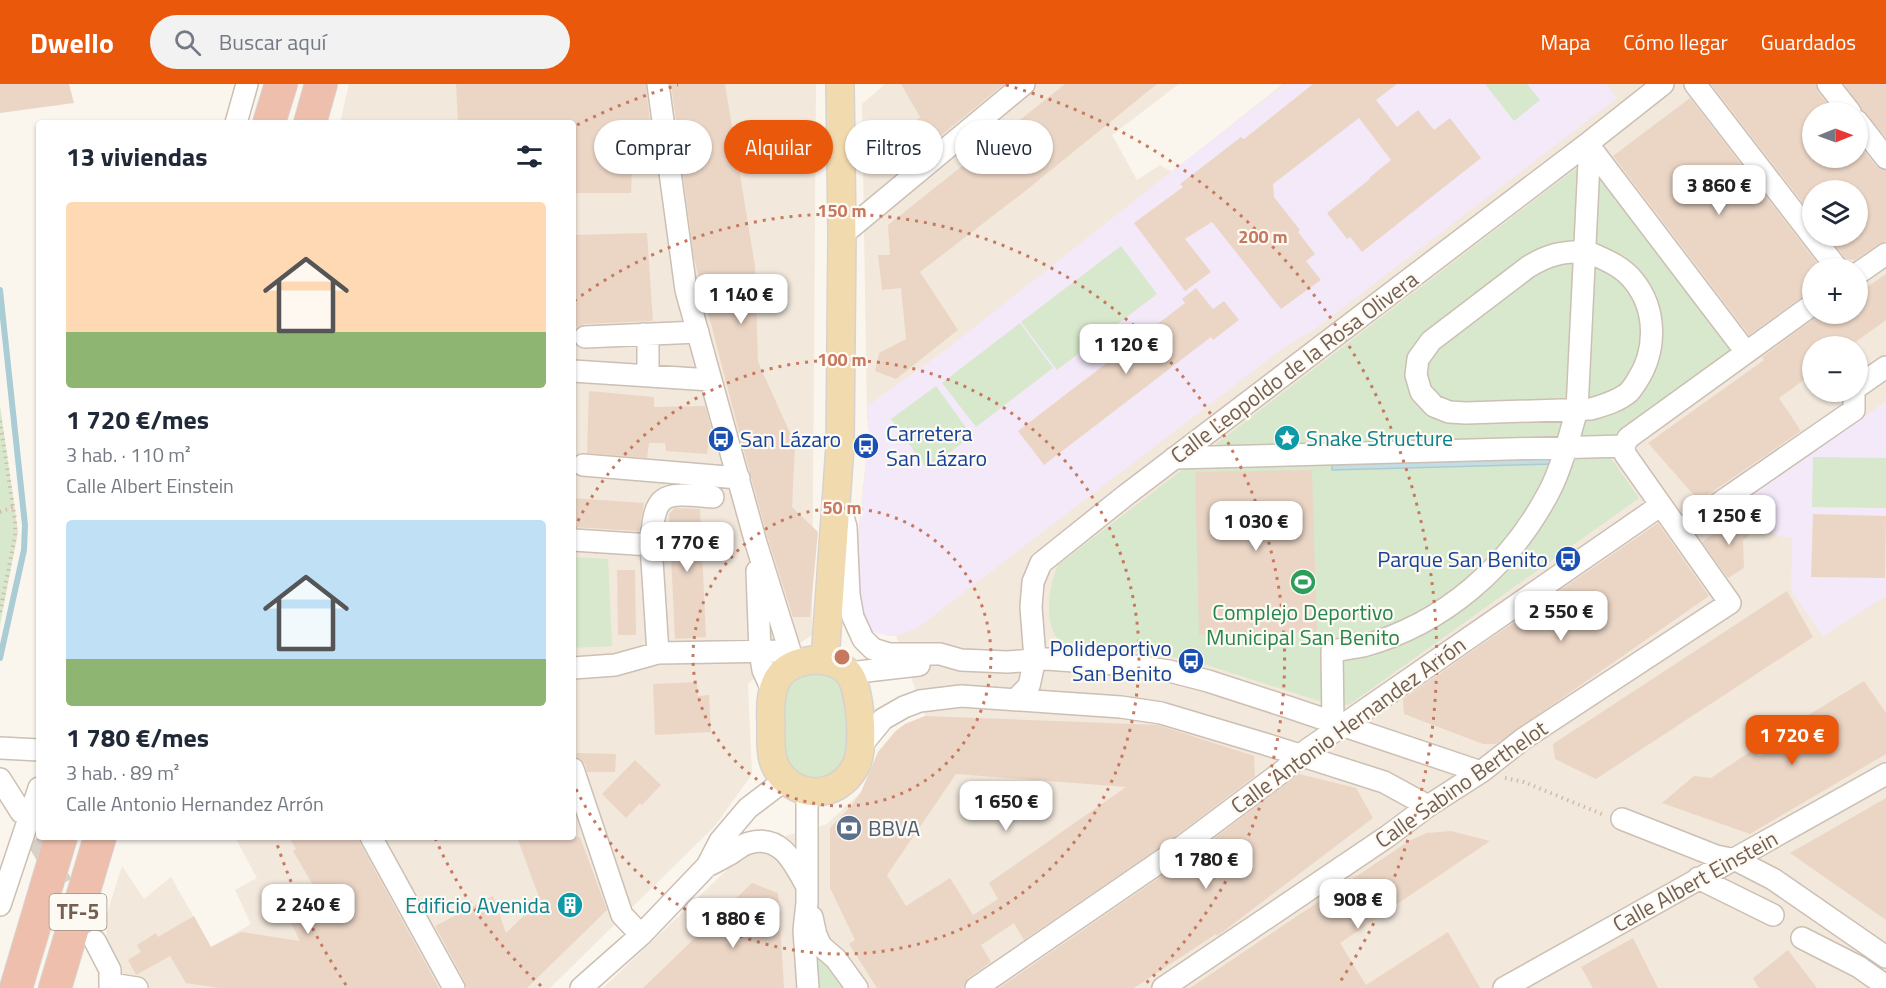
<!DOCTYPE html>
<html lang="es">
<head>
<meta charset="utf-8">
<style>
  :root { --surface:#fff; --page:#f2f2f3; --text:#1f2937; --muted:#747a83; --accent:#ea580c }
  body { margin:0; font-family:"Titillium Web",sans-serif; background:var(--page); color:var(--text); height:100vh; display:flex; flex-direction:column; font-size:22px; white-space:nowrap }
  * { box-sizing:border-box; margin:0 }
  p { font-size:20px; color:var(--muted) }
  .icon { flex:none; width:33px; height:33px; fill:none; stroke:currentColor; stroke-width:2; stroke-linecap:round; stroke-linejoin:round }
  .map { position:relative; flex:1; overflow:hidden }
  .drawer { position:absolute; left:36px; top:36px; width:540px; height:720px; display:flex; flex-direction:column; background:var(--surface); border-radius:6px; box-shadow:0 2px 4px #0004 }
  .drawer>* { flex:none }
  .hud { position:absolute; left:594px; top:36px; width:570px; height:54px; display:flex; gap:12px }
  .needle { width:39px; rotate:89deg }
  .fabs { position:absolute; left:1802px; top:18px; display:grid; gap:12px }
  .fabs a { display:grid; place-items:center; width:66px; height:66px; border-radius:50%; background:var(--surface); box-shadow:0 2px 4px #0004; font-size:30px }
  .price { position:absolute; translate:-50% -51px; padding:0 14px; border-radius:12px; background:#fff; color:#222; font-size:20px; line-height:39px; filter:drop-shadow(0 2px 3px #0008) }
  .price::after { content:''; position:absolute; left:50%; top:36px; width:18px; height:14px; margin-left:-9px; background:inherit; clip-path:polygon(0 0,100% 0,50% 100%) }
  .price.selected { background:var(--accent); color:#fff }
  ul { padding:0; list-style:none }
  li { display:grid; align-content:center; gap:12px; height:318px; padding:0 30px }
  li span { display:grid; place-items:center; height:186px; border-radius:6px; color:#555 }
  li>.icon { margin-inline-start:auto }
  span .icon { width:108px; height:108px; fill:#fffc; stroke-width:1 }
  li b { font-size:26px }
  h2 { display:flex; justify-content:space-between; align-items:center; height:72px; padding:0 30px; font-size:26px }
  .tag { padding:0 21px; border-radius:27px; background:var(--surface); box-shadow:0 2px 4px #0004; font-size:21px; line-height:54px }
  .tag.selected { background:var(--accent); color:#fff }
  header { display:flex; align-items:center; gap:36px; box-sizing:border-box; height:84px; padding:0 30px; background:var(--accent); color:#fff }
  header strong { font-size:28px }
  nav { display:flex; gap:33px; margin-inline-start:auto; font-size:21px }
  .search { width:420px; height:54px; background:var(--page); display:flex; align-items:center; gap:15px; box-sizing:border-box; padding:0 21px; border-radius:33px; color:var(--muted); font-size:22px }
  .map>svg:first-child { display:block }
  .residential { fill:#f2e8dc; fill-rule:evenodd }
  .education { fill:#f3e9f8 }
  .green { fill:#d7e8cc }
  .water { fill:#c3dde3; stroke:#aaccd4; stroke-width:1.5 }
  .lines { fill:none; stroke-linecap:round; stroke-linejoin:round }
  .stream { stroke:#aaccd4; stroke-width:6 }
  .building { fill:#ebd6c6; fill-rule:evenodd }
  .minor-tunnel { stroke:#d9d0c6; stroke-width:21; stroke-dasharray:21 10; stroke-linecap:butt }
  .minor-casing { stroke:#ccbfb3; stroke-width:24 }
  .major-casing { stroke:#d8d2cf; stroke-width:30 }
  .highway-casing { stroke:#d8d2cf; stroke-width:34 }
  .path { stroke:#d3bbaa; stroke-width:4; stroke-dasharray:1.5 4.5; stroke-linecap:butt }
  .minor { stroke:#fff; stroke-width:21 }
  .major { stroke:#f1daae; stroke-width:27 }
  .highway { stroke:#edbfac; stroke-width:32 }
  .ring { fill:none; stroke:#c7795f; stroke-width:3; stroke-dasharray:3 6 }
  .labels { text-anchor:middle; stroke-width:4.5; stroke-linejoin:round; paint-order:stroke }
  .shield { fill:#fdfaf3; stroke:#9d8e82; stroke-width:1.5 }
  .shield-label { font-size:21px; font-weight:bold; fill:#745f52 }
  .street-label { font-size:22px; fill:#745f52; stroke:#fdfaf3 }
  .transit-label { font-size:22px; fill:#164399; stroke:#fdfaf3; text-anchor:start }
  .culture-label { font-size:22px; fill:#0d838f; stroke:#fdfaf3; text-anchor:start }
  .leisure-label { font-size:22px; fill:#27864d; stroke:#fdfaf3 }
  .service-label { font-size:22px; fill:#4e5e75; stroke:#fdfaf3; text-anchor:start }
  .centre { fill:#c7795f; stroke:#fdfaf3; stroke-width:3 }
  .ring-label { font-size:18px; text-anchor:middle; font-weight:bold; fill:#c7795f; stroke:#fdfaf3; stroke-width:4.5; stroke-linejoin:round; paint-order:stroke }
</style>
</head>
<body>
<header>
<strong>Dwello</strong>
<div class="search"><svg class="icon" aria-label="search" viewBox="0 0 24 24"><circle cx="10" cy="10" r="6"/><path d="M15 15l6 6"/></svg>Buscar aquí</div>
<nav><a>Mapa</a><a>Cómo llegar</a><a>Guardados</a></nav>
</header>
<div class="map">
<svg width="1886" height="904" viewBox="0 0 1886 904">
  <rect width="100%" height="100%" fill="#fbf6ed"/>
  <!-- residential -->
  <path class="residential" d="M349 0H816L812 551 772 578 748 600 752 690 715 742 550 904H107L106 833 122 782 144 815 171 793 211 863 251 840 235 806 257 794 235 753H573V39H340Z
    M885 0H1179L1112 51 1137 96 1160 81 1172 88 1283 0H1886V904H603L752 762 827 740 861 708 878 668 895 647 905 640 925 632 896 552 873 548 862 541 854 490 869 348 867 334 862 20ZM1812 28H1857V74H1812ZM1812 106H1857V152H1812ZM1812 184H1857V230H1812ZM1812 262H1857V308H1812Z"/>
  <!-- education -->
  <path class="education" d="M1285 0H1606L1617 14 1314 246 1286 262 916 545 896 552H888L873 548 862 541 853 509 869 348 867 322 944 267 1159 97Z
    M1886 317V512L1823 552 1791 507 1792 453 1777 452 1776 450H1748L1738 421Z"/>
  <!-- green -->
  <path class="green" d="M1485 0H1527L1540 16 1514 37Z
    M1587 76 1733 266 1608 357 1606 367 1639 414 1350 620 1338 623 1200 579 1158 570 1070 563C1040 553 1048 503 1058 481Z
    M1121 162 1157 210 1057 286 1021 238Z
    M1020 239 1053 284 976 343 942 299Z
    M936 302 972 352 927 385 891 335Z
    M0 321 18 448 0 541Z
    M1813 373 1886 374V424L1812 423Z
    M573 473 608 475 612 562 573 564Z
    M816 589C825 591 833 593 840 601 849 613 851 664 844 677 839 688 830 691 819 693 772 704 783 633 784 607L802 591Z
    M813 864 848 904H815Z"/>
  <!-- water -->
  <path class="water" d="M1556 371 1554 380 1332 386V376Z"/>
  <g class="lines">
    <!-- stream -->
    <path class="stream" d="M0 206 25 441 24 466 0 574"/>
  </g>
  <!-- building -->
  <path class="building" d="M0 0H69L74 19 0 29Z
    M456 0H646L650 39 634 43 631 109H573V39H458Z
    M671 0H725L755 182 758 278 795 360 792 423 818 448 810 533H793L768 455 741 356 694 174Z
    M901 0H1004L899 86V52L920 33Z
    M1065 0H1157L1024 108 920 188 958 246 896 295 875 287 879 269 906 255 901 204 882 206 878 171H890L888 141Z
    M1313 0H1397L1376 16 1397 43 1418 26 1434 46 1450 34 1481 74 1362 168 1350 153 1347 155 1327 129 1370 95 1369 94 1391 76 1359 34 1273 100 1274 113 1300 146 1298 148 1315 170 1306 177 1321 196 1281 225 1212 138 1185 155 1211 188 1185 207 1134 139 1183 103 1180 100 1241 53 1244 55Z
    M1711 0H1816L1818 8 1834 28H1812V74H1857V58L1876 82 1886 86V157L1879 160 1855 176 1846 175 1828 152H1857V106H1812V131Z
    M1844 0H1886V53L1862 26Z
    M1690 14 1821 184H1812V208L1805 211 1749 251 1613 72Z
    M647 149 653 237 584 240 573 245V151Z
    M1886 190V236L1850 262H1812V290L1779 314 1801 347 1699 417 1648 359 1764 276 1762 273 1821 230H1857V210Z
    M1196 204 1213 225 1224 217 1239 236 1213 256 1211 253 1044 381 1018 347 1185 219 1182 215Z
    M589 307 654 313V323L705 322 711 343 707 370 666 367 665 359H649L647 374 587 369Z
    M1312 386 1317 548 1199 551 1195 388Z
    M573 414 644 419 639 447 573 443Z
    M675 424 700 425 706 553 675 555 669 430Z
    M1741 429 1749 452 1743 456 1744 484 1728 494 1702 458Z
    M1813 430 1886 432 1885 494 1811 493Z
    M1658 439 1709 512 1496 660H1483L1404 630 1403 615Z
    M617 486H635L636 551H618Z
    M1787 507 1813 553 1596 695 1555 675 1553 660Z
    M1864 597 1886 629V670L1750 750 1662 719 1694 692 1711 694 1751 667 1760 672 1800 647 1797 638Z
    M697 598 698 612 709 611 711 648 655 651 653 600Z
    M925 632 1158 641 1254 672 1255 692 1176 752 1024 856 1014 839 981 861 991 878 968 894 963 904H877L849 860 855 856 830 804V744L852 721 861 708 878 668 896 647 905 640ZM956 690 1126 703 989 799 998 815 973 831 950 794 906 822 887 791Z
    M576 669 616 670 615 688H587L585 680 577 673Z
    M635 676 661 701 642 721 640 719 626 734 602 710Z
    M1299 690 1356 704 1373 734 1224 847 1217 852 1216 850 1134 904H999L1191 772Z
    M1886 714V836L1790 769Z
    M1451 747 1490 757 1340 859 1366 901 1448 848 1480 904H1190L1409 757 1427 749Z
    M289 753H358L360 759 439 904H219L186 899 170 872 136 891 128 876 141 868 137 861 156 849 158 853 194 832 211 863 241 848 300 857 287 831 320 813 293 767 296 765Z
    M517 753H580L607 826 527 904H467L465 898 435 842 493 812 506 849 540 816Z
    M752 799 778 809 784 904H643Z
    M1633 854 1658 904H1593L1581 883Z
    M1788 866 1817 904H1759L1753 894Z"/>
  <g class="lines">
    <!-- minor-tunnel -->
    <path class="minor-tunnel" d="M21 728 95 857"/>
    <!-- minor casing -->
    <g class="minor-casing">
      <path id="minor" d="M658 0 686 206 756 459 794 580
        M1695 0 1837 184
        M1828 0 1850 28
        M1857 37 1886 74
        M236 39 247 0
        M1590 63 1746 268
        M842 151 1024 0
        M1586 167C1603 175 1621 181 1633 196 1657 225 1657 266 1637 297 1635 300 1632 305 1629 308 1619 317 1604 321 1591 325L1466 329 1449 328 1434 322 1421 308 1416 291 1418 275 1431 257 1528 183C1549 170 1562 168 1586 167Z
        M1857 190 1886 170
        M643 250 648 257V292
        M585 253 698 248
        M573 287 711 296
        M1857 303 1886 283
        M1174 374 1624 362
        M583 381 739 394
        M842 429 846 443 849 511 853 533 863 555 873 565 889 570H940L961 576 1007 578 1047 575 1128 581 1169 587 1208 597 1288 623 1481 688
        M1679 447 1854 326V308
        M573 456 651 461 658 569
        M651 461C654 406 663 409 713 413
        M757 487 760 568 763 586 772 606
        M573 584 615 581 658 569 781 567 789 565
        M849 589 919 581
        M1015 616 1029 602 1035 575 1031 523 1033 498 1041 479 1126 411 1587 60 1663 0
        M1333 638 1332 567C1342 565 1353 564 1363 562 1444 540 1510 482 1549 408 1562 383 1569 353 1577 326L1589 78 1597 73
        M860 663 883 635 904 623 920 617 961 612 1121 623 1161 629 1265 660 1384 698 1428 722
        M0 664 39 666
        M573 685 622 831 641 851
        M0 695 21 728
        M807 707V819L804 846 808 904
        M1622 735 1716 772 1736 776 1773 795 1886 873
        M371 753 454 904
        M707 782C714 779 721 775 728 771 735 768 740 761 749 759 780 750 793 777 805 799
        M1698 794 1773 831
        M0 821 39 704
        M812 833 816 851 821 862 836 875 857 904
        M1802 854 1859 883 1886 902
        M95 857 110 886V904
        M111 900 137 904
        M581 904 641 851 707 782 720 757 748 724 785 696
        M976 904 1183 762 1283 687 1307 666 1661 421
        M1163 904 1388 752 1428 722 1481 688 1523 655 1730 519 1625 370 1624 362 1628 354 1812 221
        M1504 904 1886 690"/>
    </g>
    <!-- major casing -->
    <g class="major-casing">
      <path id="major" d="M812 576C825 576 841 579 849 590 861 606 864 661 857 679 851 693 838 705 823 707 801 711 780 698 773 676 770 665 771 652 771 640 770 622 770 601 783 588 792 580 801 578 812 576Z
        M825 576 840 362 842 151 840 0"/>
    </g>
    <!-- highway casing -->
    <g class="highway-casing">
      <path id="highway" d="M269 39 281 0
        M310 39 321 0
        M16 904 61 753
        M55 904 100 753"/>
    </g>
    <!-- path -->
    <path class="path" d="M0 337 15 436V453L0 528
      M0 428 13 423
      M1505 694 1524 698 1604 731"/>
    <!-- minor -->
    <use href="#minor" class="minor"/>
    <!-- major -->
    <use href="#major" class="major"/>
    <!-- highway -->
    <use href="#highway" class="highway"/>
  </g>
  <!-- distance rings -->
  <g class="ring">
    <circle cx="842" cy="573" r="149"/>
    <path d="M574 445A297 297 0 1 1 574 701"/>
    <path d="M541 902A446 446 0 0 1 435 754M574 217A446 446 0 0 1 1143 902"/>
    <path d="M346 901A595 595 0 0 1 276 757M577 41A595 595 0 0 1 678 1M1006 1A595 595 0 0 1 1338 901"/>
  </g>
  <!-- icons -->
  <defs>
    <g id="sight-disc" transform="scale(1.35)"><circle r="9.5" fill="#0f9aa8" stroke="#fdfaf3"/><path d="M0-6L1.8-2.2L6-1.7L2.9 1.2L3.7 5.4L0 3.3L-3.7 5.4L-2.9 1.2L-6-1.7L-1.8-2.2Z" fill="#fff"/></g>
    <g id="bus-disc" transform="scale(1.35)"><circle r="9.5" fill="#1a4fb4" stroke="#fdfaf3"/><path d="M-5-6H5V4H4V6H2V4H-2V6H-4V4H-5ZM-3.5-4V0h7V-4ZM-3.5 1.2v1.5H-2V1.2ZM2 1.2v1.5H3.5V1.2Z" fill="#fff"/></g>
    <g id="stadium-disc" transform="scale(1.35)"><circle r="9.5" fill="#2e9e5b" stroke="#fdfaf3"/><path d="M0-5a6.5 5 0 1 0 0 10a6.5 5 0 1 0 0-10ZM-3.5-1.8h7v3.6h-7Z" fill="#fff"/></g>
    <g id="bank-disc" transform="scale(1.35)"><circle r="9.5" fill="#5c6f8a" stroke="#fdfaf3"/><path d="M-6-4H6V4H-6ZM0-2.3a2.3 2.3 0 1 0 0 4.6a2.3 2.3 0 1 0 0-4.6Z" fill="#fff"/></g>
    <g id="building-disc" transform="scale(1.35)"><circle r="9.5" fill="#0f9aa8" stroke="#fdfaf3"/><path d="M-4-6H4V6H1V3H-1V6H-4ZM-2.5-4.3h1.7v1.8h-1.7ZM.8-4.3h1.7v1.8H.8ZM-2.5-1h1.7V.8h-1.7ZM.8-1h1.7V.8H.8Z" fill="#fff"/></g>
  </defs>
  <g fill-rule="evenodd">
    <use href="#sight-disc" x="1287" y="354"/>
    <use href="#bus-disc" x="721" y="355"/>
    <use href="#bus-disc" x="866" y="362"/>
    <use href="#bus-disc" x="1568" y="475"/>
    <use href="#stadium-disc" x="1303" y="498"/>
    <use href="#bus-disc" x="1191" y="577"/>
    <use href="#bank-disc" x="849" y="744"/>
    <use href="#building-disc" x="570" y="821"/>
  </g>
  <g class="labels">
    <!-- shield labels -->
    <rect class="shield" x="49.5" y="810" width="57" height="36" rx="4.5"/>
    <g class="shield-label">
      <text x="78" y="835">TF-5</text>
    </g>
    <!-- street labels -->
    <g class="street-label">
      <text transform="translate(1294 283) rotate(-37)" y="8">Calle Leopoldo de la Rosa Olivera</text>
      <text transform="translate(1348 641) rotate(-36)" y="8">Calle Antonio Hernandez Arrón</text>
      <text transform="translate(1461 700) rotate(-35)" y="8">Calle Sabino Berthelot</text>
      <text transform="translate(1695 797) rotate(-29)" y="8">Calle Albert Einstein</text>
    </g>
    <!-- transit labels -->
    <g class="transit-label">
      <text x="886" y="357">Carretera<tspan x="886" dy="25">San Lázaro</tspan></text>
      <text x="740" y="363">San Lázaro</text>
      <text x="1548" y="483" text-anchor="end">Parque San Benito</text>
      <text x="1172" y="572" text-anchor="end">Polideportivo<tspan x="1172" dy="25">San Benito</tspan></text>
    </g>
    <!-- culture labels -->
    <g class="culture-label">
      <text x="1306" y="362">Snake Structure</text>
      <text x="550" y="829" text-anchor="end">Edificio Avenida</text>
    </g>
    <!-- leisure labels -->
    <g class="leisure-label">
      <text x="1303" y="536">Complejo Deportivo<tspan x="1303" dy="25">Municipal San Benito</tspan></text>
    </g>
    <!-- service labels -->
    <g class="service-label">
      <text x="868" y="752">BBVA</text>
    </g>
  </g>
  <circle cx="842" cy="573" r="9" class="centre"/>
  <g class="ring-label">
    <text x="842" y="133">150 m</text>
    <text x="1263" y="159">200 m</text>
    <text x="842" y="282">100 m</text>
    <text x="842" y="430">50 m</text>
  </g>
</svg>
<div class="fabs">
<a><svg class="needle" viewBox="-14 -14 28 28"><path d="M0-13l5 13h-10z" fill="#e53935"/><path d="M0 13l5-13h-10z" fill="#747a83"/></svg></a>
<a><svg class="icon" aria-label="layers" viewBox="0 0 24 24"><path d="M12 4l9 5-9 5-9-5zM3 14l9 5 9-5"/></svg></a>
<a>+</a>
<a>−</a>
</div>
<b class="price" style="left:1719px;top:132px">3 860 €</b>
<b class="price" style="left:741px;top:241px">1 140 €</b>
<b class="price" style="left:1126px;top:291px">1 120 €</b>
<b class="price" style="left:1729px;top:462px">1 250 €</b>
<b class="price" style="left:1256px;top:468px">1 030 €</b>
<b class="price" style="left:687px;top:489px">1 770 €</b>
<b class="price" style="left:1561px;top:558px">2 550 €</b>
<b class="price selected" style="left:1792px;top:682px">1 720 €</b>
<b class="price" style="left:1006px;top:748px">1 650 €</b>
<b class="price" style="left:1206px;top:806px">1 780 €</b>
<b class="price" style="left:1358px;top:846px">908 €</b>
<b class="price" style="left:308px;top:851px">2 240 €</b>
<b class="price" style="left:733px;top:865px">1 880 €</b>
<div class="hud">
<a class="tag">Comprar</a>
<a class="tag selected">Alquilar</a>
<a class="tag">Filtros</a>
<a class="tag">Nuevo</a>
</div>
<section class="drawer">
<h2>13 viviendas<svg class="icon" aria-label="filters" viewBox="0 0 24 24"><path d="M4 7h16M4 17h16"/><circle cx="9" cy="7" r="2"/><circle cx="15" cy="17" r="2"/></svg></h2>
<ul>
<li><span style="background:linear-gradient(#ffd9b3 70%,#8fb573 0)"><svg class="icon" aria-label="home" viewBox="0 0 24 24"><path d="M3 11l9-7 9 7M6 9v11h12V9"/></svg></span><div><b>1 720 €/mes</b><p>3 hab. · 110 m²</p><p>Calle Albert Einstein</p></div></li>
<li><span style="background:linear-gradient(#bfe0f5 75%,#8fb573 0)"><svg class="icon" aria-label="home" viewBox="0 0 24 24"><path d="M3 11l9-7 9 7M6 9v11h12V9"/></svg></span><div><b>1 780 €/mes</b><p>3 hab. · 89 m²</p><p>Calle Antonio Hernandez Arrón</p></div></li>
</ul>
</section>
</div>
</body>
</html>
